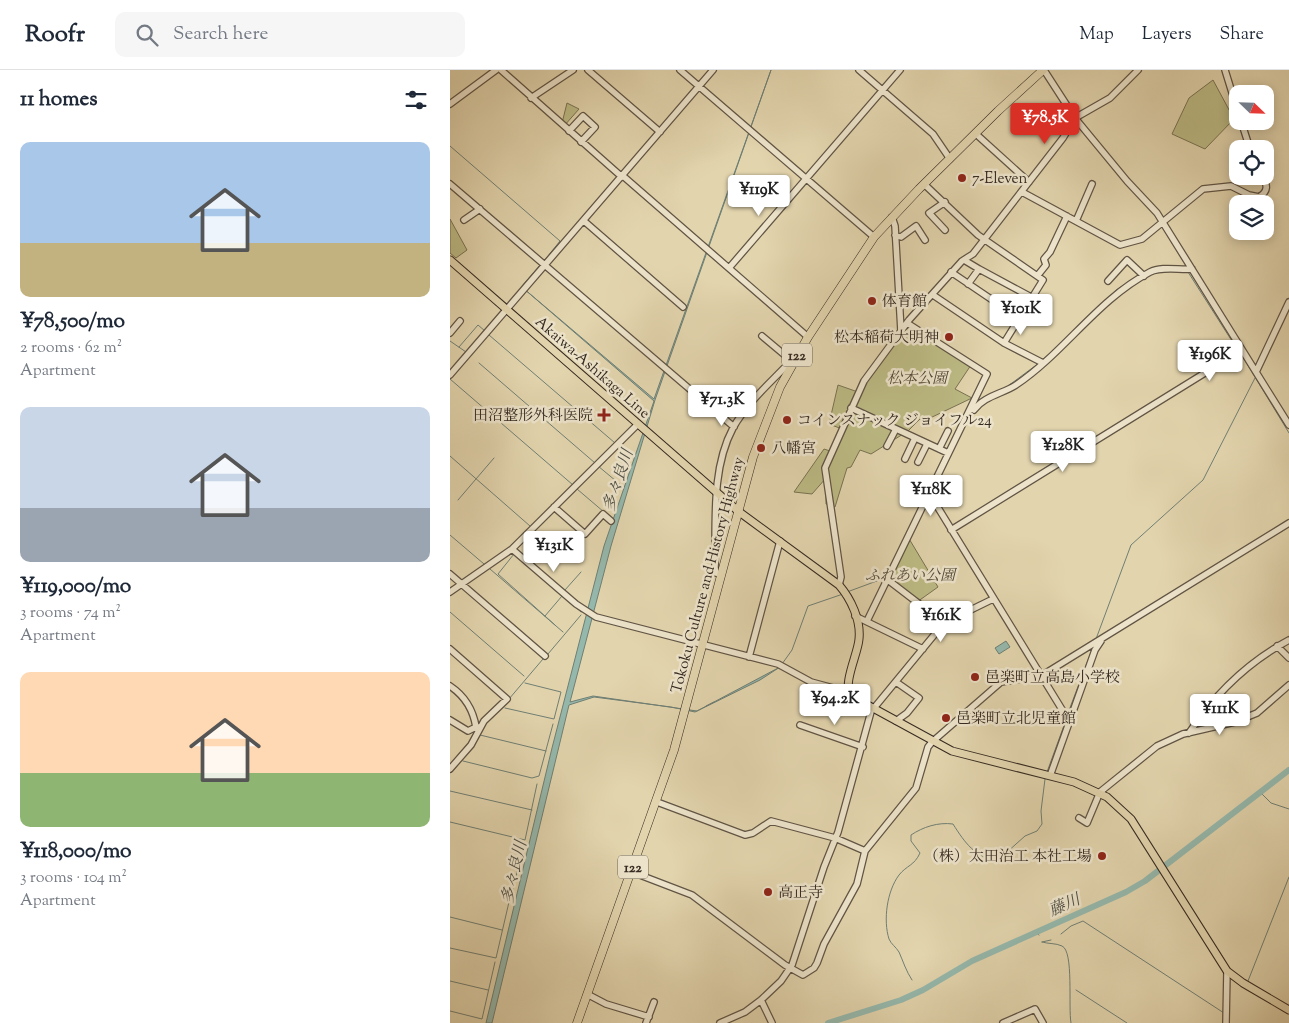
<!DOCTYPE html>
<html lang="en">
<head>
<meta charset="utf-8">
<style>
  :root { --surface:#fff; --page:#f6f6f7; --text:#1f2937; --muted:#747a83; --line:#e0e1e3; --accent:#d93025 }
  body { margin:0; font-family:"Sorts Mill Goudy","Noto Serif JP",serif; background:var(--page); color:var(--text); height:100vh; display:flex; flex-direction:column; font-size:19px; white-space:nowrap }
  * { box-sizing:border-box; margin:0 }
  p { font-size:16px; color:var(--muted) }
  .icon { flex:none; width:28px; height:28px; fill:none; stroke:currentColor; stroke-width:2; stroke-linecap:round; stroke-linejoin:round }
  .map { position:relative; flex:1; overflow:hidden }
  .panel { display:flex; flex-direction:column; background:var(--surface); width:450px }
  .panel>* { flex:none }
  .needle { width:32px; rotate:113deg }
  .controls { position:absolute; left:779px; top:15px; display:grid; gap:10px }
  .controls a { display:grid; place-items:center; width:45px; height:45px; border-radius:10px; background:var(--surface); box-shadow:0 2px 12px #0003; font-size:25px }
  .price { position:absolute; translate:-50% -42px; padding:0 11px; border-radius:5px; background:#fff; color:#222; font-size:16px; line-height:32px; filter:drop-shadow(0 1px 2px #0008) }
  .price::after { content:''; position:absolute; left:50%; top:30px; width:15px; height:11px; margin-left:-8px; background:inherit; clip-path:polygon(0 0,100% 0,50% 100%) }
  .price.selected { background:var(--accent); color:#fff }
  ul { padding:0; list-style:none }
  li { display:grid; align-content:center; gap:10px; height:265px; padding:0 20px }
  li span { display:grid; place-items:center; height:155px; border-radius:10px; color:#555 }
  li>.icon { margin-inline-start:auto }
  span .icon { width:90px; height:90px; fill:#fffc; stroke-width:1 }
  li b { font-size:21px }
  h2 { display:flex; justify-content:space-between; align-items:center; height:60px; padding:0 20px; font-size:21px }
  header { display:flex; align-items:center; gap:30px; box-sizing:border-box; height:70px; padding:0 25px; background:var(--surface); border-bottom:1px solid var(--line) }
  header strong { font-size:24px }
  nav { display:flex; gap:28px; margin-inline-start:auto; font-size:18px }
  .search { width:350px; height:45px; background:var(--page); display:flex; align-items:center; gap:12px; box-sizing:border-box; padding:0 18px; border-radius:10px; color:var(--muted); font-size:19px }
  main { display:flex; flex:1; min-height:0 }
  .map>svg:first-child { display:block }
  .green { fill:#bcba84; stroke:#787252 }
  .water { fill:#95b8ac; stroke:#6f7f74 }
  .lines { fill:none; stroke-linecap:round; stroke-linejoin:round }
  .stream { stroke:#6f7f74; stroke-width:1 }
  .river { stroke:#95b8ac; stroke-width:6 }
  .minor-casing { stroke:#605444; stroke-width:8 }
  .major-casing { stroke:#352a21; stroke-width:9 }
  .highway-casing { stroke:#352a21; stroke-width:9 }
  .minor { stroke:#ece3ca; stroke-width:5.5 }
  .major { stroke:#e2d4ad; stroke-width:7 }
  .highway { stroke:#e2d4ad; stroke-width:8 }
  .poi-dot { fill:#8f2418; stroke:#ece3ca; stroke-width:2 }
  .labels { text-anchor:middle; stroke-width:5; stroke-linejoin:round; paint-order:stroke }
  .shield { fill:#ece3ca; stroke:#6c6254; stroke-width:1 }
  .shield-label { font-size:14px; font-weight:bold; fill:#352a21 }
  .poi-label { font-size:15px; fill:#352a21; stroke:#ece3ca; text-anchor:start }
  .street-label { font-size:15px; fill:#352a21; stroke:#ece3ca }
  .park-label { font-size:15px; font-style:italic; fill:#504735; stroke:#ece3ca }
  .water-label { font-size:16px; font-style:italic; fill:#4d4e44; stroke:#ece3ca }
</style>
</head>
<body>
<header>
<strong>Roofr</strong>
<div class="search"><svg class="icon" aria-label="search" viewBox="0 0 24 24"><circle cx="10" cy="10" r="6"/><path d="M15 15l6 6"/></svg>Search here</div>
<nav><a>Map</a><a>Layers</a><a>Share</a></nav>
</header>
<main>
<section class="panel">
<h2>11 homes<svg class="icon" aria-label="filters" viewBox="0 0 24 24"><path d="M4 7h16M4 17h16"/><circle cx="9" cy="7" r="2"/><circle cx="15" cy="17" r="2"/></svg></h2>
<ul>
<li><span style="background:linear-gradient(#a9c7e8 65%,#c2b280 0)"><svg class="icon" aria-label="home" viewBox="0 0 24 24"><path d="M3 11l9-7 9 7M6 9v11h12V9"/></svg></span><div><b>¥78,500/mo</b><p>2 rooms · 62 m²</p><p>Apartment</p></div></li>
<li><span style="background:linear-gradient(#c9d6e8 65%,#9aa5b1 0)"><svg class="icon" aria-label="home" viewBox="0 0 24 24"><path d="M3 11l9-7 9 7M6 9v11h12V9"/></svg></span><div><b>¥119,000/mo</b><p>3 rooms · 74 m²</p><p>Apartment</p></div></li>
<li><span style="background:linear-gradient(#ffd9b3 65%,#8fb573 0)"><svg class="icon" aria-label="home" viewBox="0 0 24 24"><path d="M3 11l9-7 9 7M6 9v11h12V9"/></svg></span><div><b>¥118,000/mo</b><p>3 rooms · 104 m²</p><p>Apartment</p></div></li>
</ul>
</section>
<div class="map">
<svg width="839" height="953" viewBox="0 0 839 953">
  <rect width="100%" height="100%" fill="#e2d4ad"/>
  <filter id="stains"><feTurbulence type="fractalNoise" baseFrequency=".004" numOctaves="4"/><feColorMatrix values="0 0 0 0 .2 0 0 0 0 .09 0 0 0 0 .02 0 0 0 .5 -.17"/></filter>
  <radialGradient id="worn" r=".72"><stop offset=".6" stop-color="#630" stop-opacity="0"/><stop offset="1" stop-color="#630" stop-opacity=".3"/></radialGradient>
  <!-- green -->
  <path class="green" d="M763 10 784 49 755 79 722 64 739 28Z
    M117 33 129 39 114 56 112 53Z
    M0 149 17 180 6 188 0 183Z
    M456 254 521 295 505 319 522 328 478 349H470L458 361 421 384 410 380 401 397 397 398 385 437 376 434V408L362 424 344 422 374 379 383 382 392 359 379 354 388 315 408 322Z
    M458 467 488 517 467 532 438 510Z"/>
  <!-- water -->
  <path class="water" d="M321 0 205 330 161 476 120 632 143 626 247 641 330 597 310 610 245 642 221 637 144 627 119 635 42 953H36L102 678 154 476 204 331 73 218 204 329Z
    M556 571 560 577 549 584 545 578Z"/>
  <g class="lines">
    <!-- stream -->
    <path class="stream" d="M0 76 110 171 94 191
      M738 202 787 279
      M74 217 72 216 91 194
      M621 263 666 220 680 211
      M39 265 165 373
      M0 271 16 282
      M9 277 28 255 35 261
      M791 284 839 363
      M592 290 602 282
      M29 293 145 393
      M0 309 123 415
      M558 316 589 293
      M526 334 532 328 541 324
      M0 386 80 456
      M148 396 172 416
      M127 419 154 442
      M8 430 44 388
      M0 465 34 494
      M61 475 74 464
      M64 484 48 504 105 555
      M40 499 113 562
      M442 506 454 481
      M0 518 7 514
      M115 520 131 502
      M397 522 435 508
      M122 534 131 542
      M0 542 74 606
      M95 546 112 526
      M646 569 681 475 753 410 805 308
      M98 584 131 545
      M332 594 342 580 358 536 393 524
      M59 629 93 589
      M256 636 264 632
      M55 638 104 649 111 622 75 613
      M618 643 643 577
      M30 665 96 681
      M13 691 82 708 89 706 103 654
      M597 702 616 650
      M0 721 82 740
      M811 723 821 733 839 739
      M0 752 75 770 87 714
      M61 828 74 772
      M0 847 52 860
      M585 862 589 865
      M611 864 621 856 633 851 774 943
      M592 872C598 874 606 873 612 876 624 881 618 937 621 953
      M592 872 601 870
      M0 878 46 888 59 832
      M462 910C456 901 453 891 449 882 446 877 441 874 439 869 433 850 437 821 449 805 457 795 464 796 470 783L461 771V765C473 757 488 752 503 754 515 773 525 787 547 791L575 766 587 761 592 754 591 741 595 709
      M0 911 38 920
      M798 911 839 807
      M626 920 677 953
      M0 941 32 949 45 892"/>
    <!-- river -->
    <path class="river" d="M378 953 451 930 473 920 522 891 676 822 695 811 839 700"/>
    <!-- minor casing -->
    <g class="minor-casing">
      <path id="minor" d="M51 0 172 107
        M138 0 210 62
        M230 0 424 167
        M409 0 483 64 500 89
        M594 0 625 48 677 111 707 143 839 355
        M775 0 788 42
        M81 28 123 0
        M0 34 46 0
        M791 51 800 79
        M119 61 133 46 145 57 131 72
        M526 64 579 112
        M173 106 358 267
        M0 114 284 357
        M474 114 528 165 593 210 554 273
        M572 122 670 175 692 169 753 119 781 116 799 125 809 127C819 121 817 115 813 106
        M495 132 479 143 495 160
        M442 147 445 156 451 261
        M14 150 30 139
        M134 151 233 237
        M626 151 642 114
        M445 165 451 167 466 156 475 170
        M514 190 529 199
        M279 198 450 0
        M501 202 569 248
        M588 205 596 195 594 189 600 182 617 146
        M658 211 677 190 694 206
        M518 214 529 199 581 227
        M483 225 554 273 593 293
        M0 263 10 251
        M806 302 839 232
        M0 305 263 0
        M401 338 498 383
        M524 340C534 326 552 324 566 315 615 282 647 230 700 202 711 196 729 200 742 199
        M437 376 446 359
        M489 379 498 361
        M455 389 465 368
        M468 392 477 374
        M479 423 616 646 620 649
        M104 437 135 464 153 444 161 451
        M501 460 792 280
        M62 479 126 534 146 547 328 594 361 612 398 622
        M0 504 95 586
        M271 504 266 503 265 498C266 453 261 399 283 358 297 333 319 314 338 294L343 292 312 266
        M438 510 494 553
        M389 515 391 507 375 398 414 311 459 250 512 191 523 184 613 68 625 48 660 28 688 0
        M0 522 62 479 188 354
        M405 546 473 579
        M417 551 537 304 457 253
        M827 576 839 588
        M0 579 57 629 34 651 21 675 0 699
        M299 587 330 471
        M446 612 469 628 457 643 446 651
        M0 616C15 626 23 639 26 657H29
        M424 638 494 553 543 529
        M0 650 18 661 26 657
        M350 655 413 677
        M739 663C765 624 798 592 839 570
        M600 706 645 580 651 571
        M207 732 295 765 303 763 321 751 385 768 415 781
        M629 748 637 753 650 722 707 676 733 664 785 652 807 643 839 615
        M182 802 242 825 335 895 353 905 364 898 367 893 374 874 407 814 415 781 466 718 478 677 482 672 551 612 591 606 839 453
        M137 924 156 934 199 947
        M311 930 322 953
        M196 953 204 932
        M270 953 295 942 311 930 331 911 342 895 374 797 388 762 422 638
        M553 953 585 939 593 953
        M776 953 777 901"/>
    </g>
    <!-- major casing -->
    <g class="major-casing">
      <path id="major" d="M0 190 288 441 389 515C401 529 411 550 409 569 408 584 392 614 401 626L502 681 624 712 657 727 681 749 777 901 793 913 839 940"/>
    </g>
    <!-- highway casing -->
    <g class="highway-casing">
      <path id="highway" d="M127 953 224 680 303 387 330 317 358 267 424 167 469 119 548 41 593 0"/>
    </g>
    <!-- minor -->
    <use href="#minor" class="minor"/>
    <!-- major -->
    <use href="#major" class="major"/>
    <!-- highway -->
    <use href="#highway" class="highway"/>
  </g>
  <!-- markers -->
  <g class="poi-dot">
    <circle cx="512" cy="108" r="5"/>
    <circle cx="422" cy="231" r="5"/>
    <circle cx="499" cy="267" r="5"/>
    <path d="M151.5 337.5h5v5h5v5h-5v5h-5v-5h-5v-5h5z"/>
    <circle cx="337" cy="350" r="5"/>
    <circle cx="311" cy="378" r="5"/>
    <circle cx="525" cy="607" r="5"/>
    <circle cx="496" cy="648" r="5"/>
    <circle cx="652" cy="786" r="5"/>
    <circle cx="318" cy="822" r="5"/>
  </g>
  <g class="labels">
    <!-- shield labels -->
    <g class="shield">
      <rect x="332" y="273.5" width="30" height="23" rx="4"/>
      <rect x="168" y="785.5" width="30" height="23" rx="4"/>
    </g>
    <g class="shield-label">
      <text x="347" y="290">122</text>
      <text x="183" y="802">122</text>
    </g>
    <!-- poi labels -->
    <g class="poi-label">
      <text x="522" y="113">7-Eleven</text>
      <text x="432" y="236">体育館</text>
      <text x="489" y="272" text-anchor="end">松本稲荷大明神</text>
      <text x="143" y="350" text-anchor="end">田沼整形外科医院</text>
      <text x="347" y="355">コインスナック ジョイフル24</text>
      <text x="321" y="383">八幡宮</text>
      <text x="535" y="612">邑楽町立高島小学校</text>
      <text x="506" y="653">邑楽町立北児童館</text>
      <text x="642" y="791" text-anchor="end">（株）太田治工 本社工場</text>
      <text x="328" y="827">高正寺</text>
    </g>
    <!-- street labels -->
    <g class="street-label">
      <text transform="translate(143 297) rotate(41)" y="5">Akaiwa-Ashikaga Line</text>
      <text transform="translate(257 505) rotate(-75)" y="5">Tokoku Culture and History Highway</text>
    </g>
    <!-- park labels -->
    <g class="park-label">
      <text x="467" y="313">松本公園</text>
      <text x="460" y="510">ふれあい公園</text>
    </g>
    <!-- water labels -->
    <g class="water-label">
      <text transform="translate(167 410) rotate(-72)" y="6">多々良川</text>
      <text transform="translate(63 802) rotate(-77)" y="6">多々良川</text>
      <text transform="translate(614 834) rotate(-24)" y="6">藤川</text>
    </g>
  </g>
  <rect width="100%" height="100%" filter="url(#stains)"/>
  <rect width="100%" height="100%" fill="url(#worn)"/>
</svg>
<div class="controls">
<a><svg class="needle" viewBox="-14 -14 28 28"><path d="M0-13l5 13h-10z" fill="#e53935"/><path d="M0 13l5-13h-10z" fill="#747a83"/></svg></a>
<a><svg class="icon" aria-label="locate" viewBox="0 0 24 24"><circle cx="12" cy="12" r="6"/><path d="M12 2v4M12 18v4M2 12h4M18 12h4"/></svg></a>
<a><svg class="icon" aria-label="layers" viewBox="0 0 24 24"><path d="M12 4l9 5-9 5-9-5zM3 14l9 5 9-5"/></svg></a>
</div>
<b class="price selected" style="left:595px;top:75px">¥78.5K</b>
<b class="price" style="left:309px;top:147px">¥119K</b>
<b class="price" style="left:571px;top:266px">¥101K</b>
<b class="price" style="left:760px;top:312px">¥196K</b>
<b class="price" style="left:272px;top:357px">¥71.3K</b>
<b class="price" style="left:613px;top:403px">¥128K</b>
<b class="price" style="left:481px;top:447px">¥118K</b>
<b class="price" style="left:104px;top:503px">¥131K</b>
<b class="price" style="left:491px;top:573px">¥161K</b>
<b class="price" style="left:385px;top:656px">¥94.2K</b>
<b class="price" style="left:770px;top:666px">¥111K</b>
</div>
</main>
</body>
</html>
